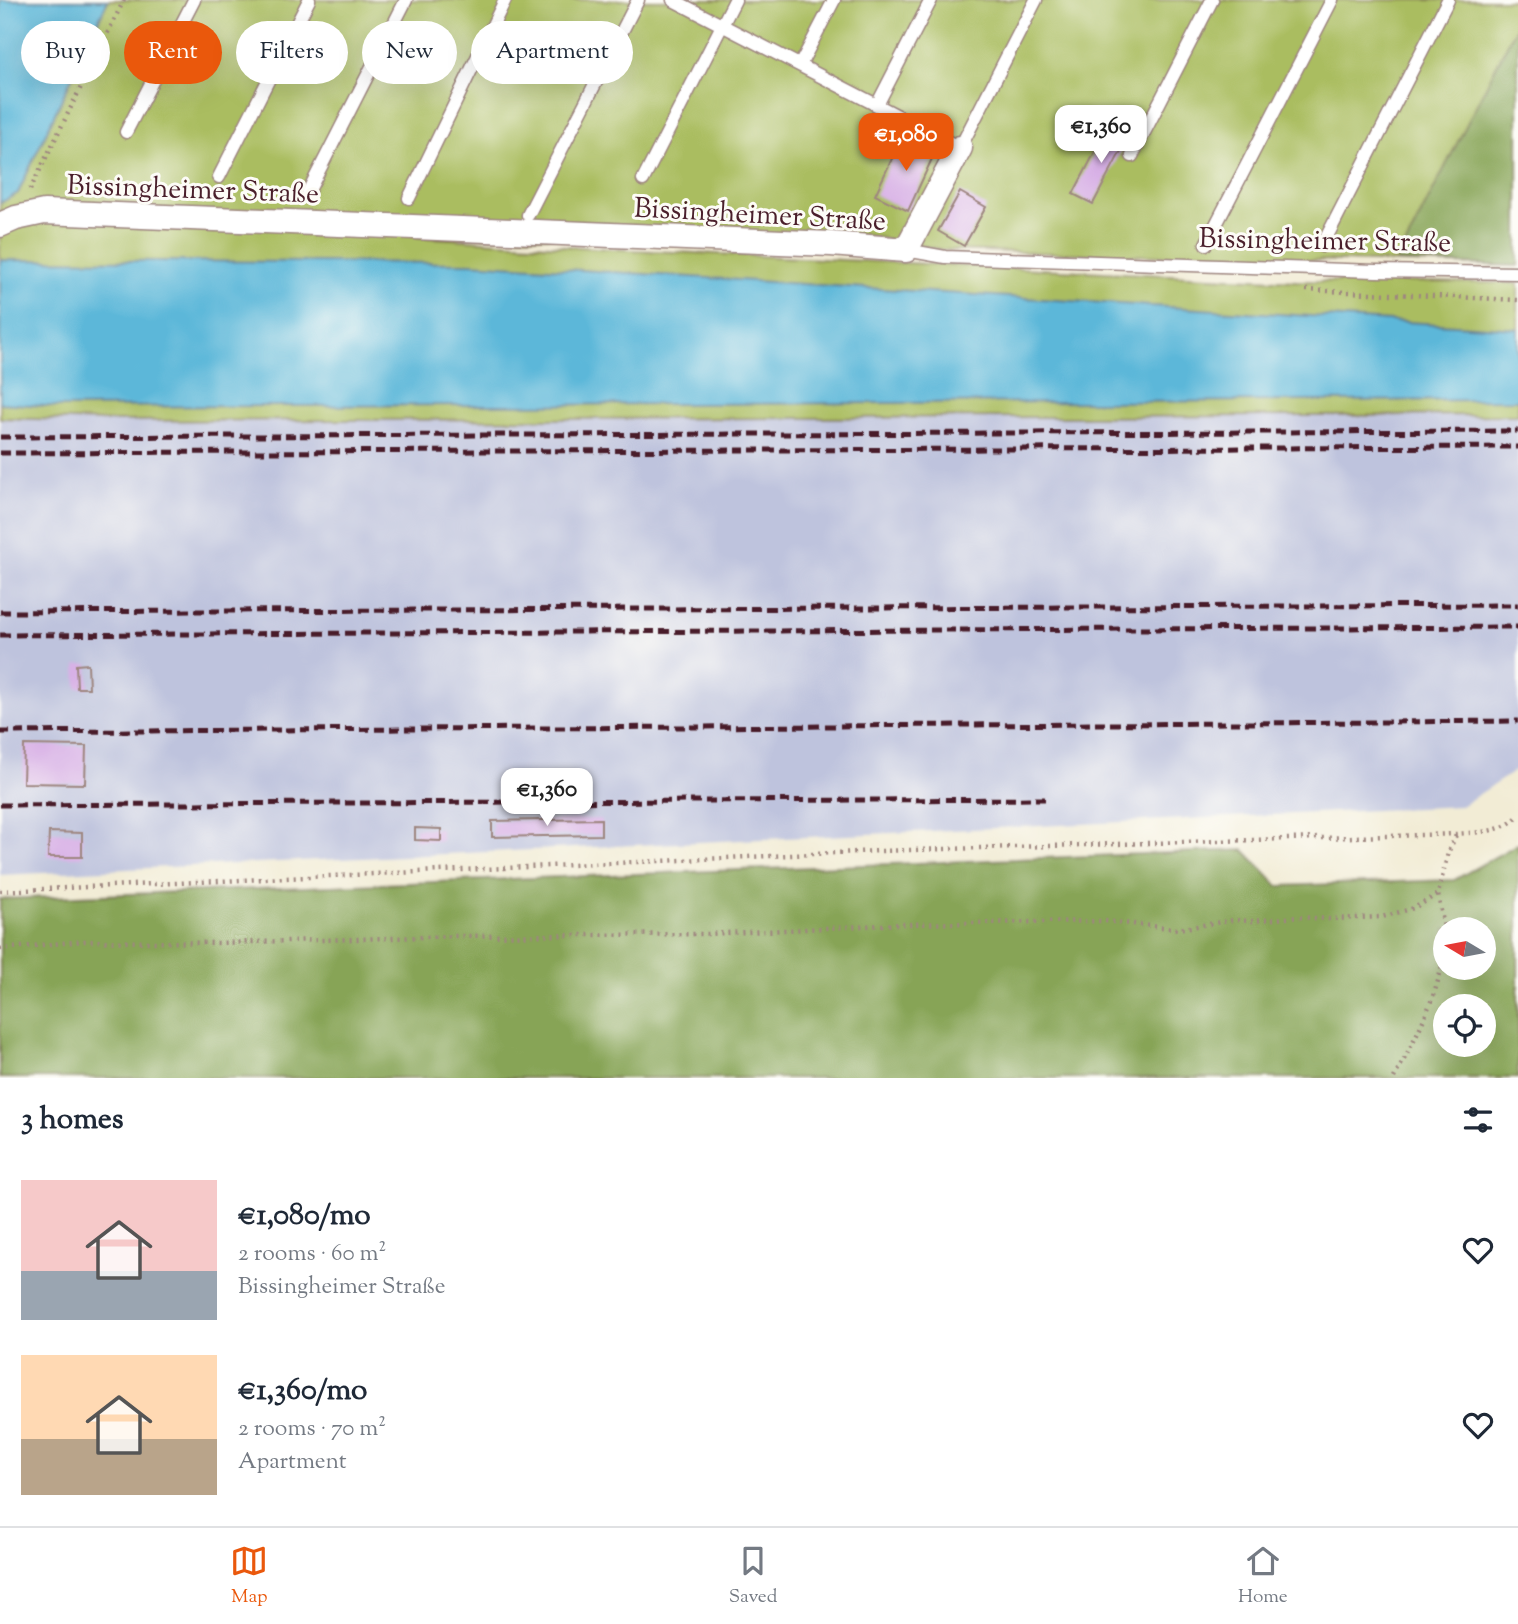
<!DOCTYPE html>
<html lang="en">
<head>
<meta charset="utf-8">
<style>
  :root { --surface:#fff; --page:#f2f2f3; --text:#1f2937; --muted:#747a83; --line:#e0e1e3; --accent:#ea580c }
  body { margin:0; font-family:"Sorts Mill Goudy",serif; background:var(--page); color:var(--text); height:100vh; display:flex; flex-direction:column; font-size:26px; white-space:nowrap }
  * { box-sizing:border-box; margin:0 }
  p { font-size:23px; color:var(--muted) }
  .icon { flex:none; width:38px; height:38px; fill:none; stroke:currentColor; stroke-width:2; stroke-linecap:round; stroke-linejoin:round }
  .map { position:relative; height:1078px; overflow:hidden }
  .panel { display:flex; flex-direction:column; background:var(--surface); flex:1 }
  .panel>* { flex:none }
  .hud { position:absolute; left:21px; top:21px; width:700px; height:63px; display:flex; gap:14px }
  .needle { width:46px; rotate:280deg }
  .tools { position:absolute; left:1433px; top:917px; display:grid; gap:14px }
  .tools a { display:grid; place-items:center; width:63px; height:63px; border-radius:50%; background:var(--surface); box-shadow:0 7px 28px #0002; font-size:35px }
  .price { position:absolute; translate:-50% -60px; padding:0 16px; border-radius:14px; background:#fff; color:#222; font-size:23px; line-height:46px; filter:drop-shadow(0 2px 4px #0008) }
  .price::after { content:''; position:absolute; left:50%; top:42px; width:21px; height:16px; margin-left:-10px; background:inherit; clip-path:polygon(0 0,100% 0,50% 100%) }
  .price.selected { background:var(--accent); color:#fff }
  ul { padding:0; list-style:none }
  li { display:flex; align-items:center; gap:21px; height:175px; padding:0 21px }
  li span { display:grid; place-items:center; flex:none; width:196px; height:140px; border-radius:0px; color:#555 }
  li>.icon { margin-inline-start:auto }
  span .icon { width:84px; height:84px; fill:#fffc; stroke-width:1 }
  li b { font-size:30px }
  h2 { display:flex; justify-content:space-between; align-items:center; height:84px; padding:0 21px; font-size:30px }
  .tag { padding:0 24px; border-radius:32px; background:var(--surface); box-shadow:0 7px 28px #0002; font-size:24px; line-height:63px }
  .tag.selected { background:var(--accent); color:#fff }
  .menu { display:flex; justify-content:space-around; align-items:center; height:98px; border-top:2px solid var(--line); background:var(--surface); font-size:19px; color:var(--muted) }
  .menu a { display:grid; justify-items:center; gap:4px }
  .menu .selected { color:var(--accent) }
  .map>svg:first-child { display:block }
  .industrial { fill:#bec3dd }
  .green { fill:#aabd60; stroke:#7a6e46; stroke-width:2 }
  .forest { fill:#87a456; stroke:#686240; stroke-width:2; fill-rule:evenodd }
  .water { fill:#5bb7d9; stroke:#526b82; stroke-width:2 }
  .building { fill:#d8b1e6 }
  .lines { fill:none; stroke-linecap:round; stroke-linejoin:round }
  .lane-casing { stroke:#9e8680; stroke-width:15 }
  .street-casing { stroke:#9e8680; stroke-width:27 }
  .path { stroke:#9e8680; stroke-width:4.5; stroke-dasharray:2 5; stroke-linecap:butt }
  .lane { stroke:#fff; stroke-width:12 }
  .street { stroke:#fff; stroke-width:24 }
  .rail { stroke:#4a1f2b; stroke-width:5; stroke-dasharray:10 5; stroke-linecap:butt }
  .labels { text-anchor:middle; stroke-width:6; stroke-linejoin:round; paint-order:stroke }
  .street-label { font-size:28px; fill:#4a1f2b; stroke:#fdfcf7 }
</style>
</head>
<body>
<div class="map">
<svg width="1518" height="1078" viewBox="0 0 1518 1078">
  <rect width="100%" height="100%" fill="#fdfcf7"/>
  <filter id="ink" filterUnits="userSpaceOnUse"><feTurbulence type="fractalNoise" baseFrequency=".0143" numOctaves="2"/><feDisplacementMap in="SourceGraphic" scale="14" xChannelSelector="R" yChannelSelector="G"/><feConvolveMatrix kernelMatrix="1 2 1 2 8 2 1 2 1" color-interpolation-filters="sRGB"/></filter>
  <filter id="wash" filterUnits="userSpaceOnUse"><feTurbulence type="fractalNoise" baseFrequency=".00686" numOctaves="4" result="noise"/><feDisplacementMap in="SourceGraphic" scale="28" xChannelSelector="R" yChannelSelector="G"/><feGaussianBlur stdDeviation="1.57" result="paint"/><feColorMatrix in="noise" values="0 0 0 0 0 0 0 0 0 0 0 0 0 0 0 0 0 1.4 0 .05"/><feComposite in="paint" operator="in"/></filter>
  <g filter="url(#wash)">
    <rect width="100%" height="100%" fill="#f2ecd5"/>
    <!-- industrial -->
    <path class="industrial" d="M1518 415V769L1461 806 0 875V418L106 421Z"/>
    <!-- green -->
    <path class="green" d="M108 0H1518V266L943 250 865 235 417 237 631 250 1297 281 1518 283V415L106 421 0 418V203L18 193Z"/>
    <!-- forest -->
    <path class="forest" d="M1518 23V266L1397 262Z
      M1518 844V1078H0V899L1244 850 1278 886 1454 880ZM1446 929H1484V968H1446ZM1446 1006H1484V1045H1446Z"/>
    <!-- water -->
    <path class="water" d="M0 0H108L18 193 0 203Z
      M0 260 470 263 1518 329V400L60 407 0 403Z"/>
    <g id="blocks">
      <!-- building -->
      <path class="building" d="M1109 125 1129 136 1093 204 1073 194Z
        M903 135 936 150 908 211 875 195Z
        M960 192 986 207 964 246 938 231Z
        M88 664 89 688H77L76 665Z
        M24 745 86 746 85 784 23 783Z
        M601 819V835L492 837V821Z
        M415 828 441 829V841L415 840Z
        M49 832 82 833V857H48Z"/>
    </g>
  </g>
  <g filter="url(#ink)">
    <use href="#blocks" fill-opacity="0" stroke="#9e8680" stroke-width="2"/>
    <g class="lines">
      <!-- lane casing -->
      <g class="lane-casing">
        <path id="lane" d="M673 0 960 148 1036 0
          M800 65 834 0
          M877 105 931 0
          M126 132 194 0
          M1132 156 1212 0
          M219 177 309 0
          M643 180 735 0
          M307 194 406 0
          M409 198 505 0
          M528 215 638 0
          M1206 244 1332 0
          M1322 246 1448 0
          M906 250 945 257 1376 271 1518 273"/>
      </g>
      <!-- street casing -->
      <g class="street-casing">
        <path id="street" d="M0 225 16 218 44 212 831 244 906 250 960 148"/>
      </g>
      <!-- path -->
      <path class="path" d="M30 190 124 0
        M1306 290 1518 300
        M0 891 879 851 1456 834C1477 832 1503 833 1518 816
        M1446 939 1438 894 1448 853 1456 835
        M0 949 84 941 219 943 458 936 707 934 903 924 1105 921 1178 929 1234 920 1252 921 1297 917 1329 919 1382 917 1414 908 1438 894
        M1394 1078C1417 1036 1440 991 1446 944"/>
      <!-- lane -->
      <use href="#lane" class="lane"/>
      <!-- street -->
      <use href="#street" class="street"/>
      <!-- rail -->
      <path class="rail" d="M0 437 1518 431
        M0 453 1518 447
        M0 612 1518 605
        M0 635 1518 627
        M0 732 1518 721
        M0 805 1046 799"/>
    </g>
  </g>
  <g class="labels">
    <!-- street labels -->
    <g class="street-label">
      <text transform="translate(193 188) rotate(2)" y="10">Bissingheimer Straße</text>
      <text transform="translate(760 213) rotate(3)" y="10">Bissingheimer Straße</text>
      <text transform="translate(1325 239) rotate(1)" y="10">Bissingheimer Straße</text>
    </g>
  </g>
</svg>
<div class="tools">
<a><svg class="needle" viewBox="-14 -14 28 28"><path d="M0-13l5 13h-10z" fill="#e53935"/><path d="M0 13l5-13h-10z" fill="#747a83"/></svg></a>
<a><svg class="icon" aria-label="locate" viewBox="0 0 24 24"><circle cx="12" cy="12" r="6"/><path d="M12 2v4M12 18v4M2 12h4M18 12h4"/></svg></a>
</div>
<b class="price" style="left:1101px;top:165px">€1,360</b>
<b class="price selected" style="left:906px;top:173px">€1,080</b>
<b class="price" style="left:547px;top:828px">€1,360</b>
<div class="hud">
<a class="tag">Buy</a>
<a class="tag selected">Rent</a>
<a class="tag">Filters</a>
<a class="tag">New</a>
<a class="tag">Apartment</a>
</div>
</div>
<section class="panel">
<h2>3 homes<svg class="icon" aria-label="filters" viewBox="0 0 24 24"><path d="M4 7h16M4 17h16"/><circle cx="9" cy="7" r="2"/><circle cx="15" cy="17" r="2"/></svg></h2>
<ul>
<li><span style="background:linear-gradient(#f6c9c9 65%,#9aa5b1 0)"><svg class="icon" aria-label="home" viewBox="0 0 24 24"><path d="M3 11l9-7 9 7M6 9v11h12V9"/></svg></span><div><b>€1,080/mo</b><p>2 rooms · 60 m²</p><p>Bissingheimer Straße</p></div><svg class="icon" aria-label="heart" viewBox="0 0 24 24"><path d="M12 20l-8-8c-3-5 5-10 8-4 3-6 11-1 8 4z"/></svg></li>
<li><span style="background:linear-gradient(#ffd9b3 60%,#b9a48a 0)"><svg class="icon" aria-label="home" viewBox="0 0 24 24"><path d="M3 11l9-7 9 7M6 9v11h12V9"/></svg></span><div><b>€1,360/mo</b><p>2 rooms · 70 m²</p><p>Apartment</p></div><svg class="icon" aria-label="heart" viewBox="0 0 24 24"><path d="M12 20l-8-8c-3-5 5-10 8-4 3-6 11-1 8 4z"/></svg></li>
</ul>
</section>
<nav class="menu">
<a class="selected"><svg class="icon" aria-label="map" viewBox="0 0 24 24"><path d="M3 6l6-2 6 2 6-2v14l-6 2-6-2-6 2zM9 4v14M15 6v14"/></svg>Map</a>
<a><svg class="icon" aria-label="saved" viewBox="0 0 24 24"><path d="M7 4h10v16l-5-4-5 4z"/></svg>Saved</a>
<a><svg class="icon" aria-label="home" viewBox="0 0 24 24"><path d="M3 11l9-7 9 7M6 9v11h12V9"/></svg>Home</a>
</nav>
</body>
</html>
